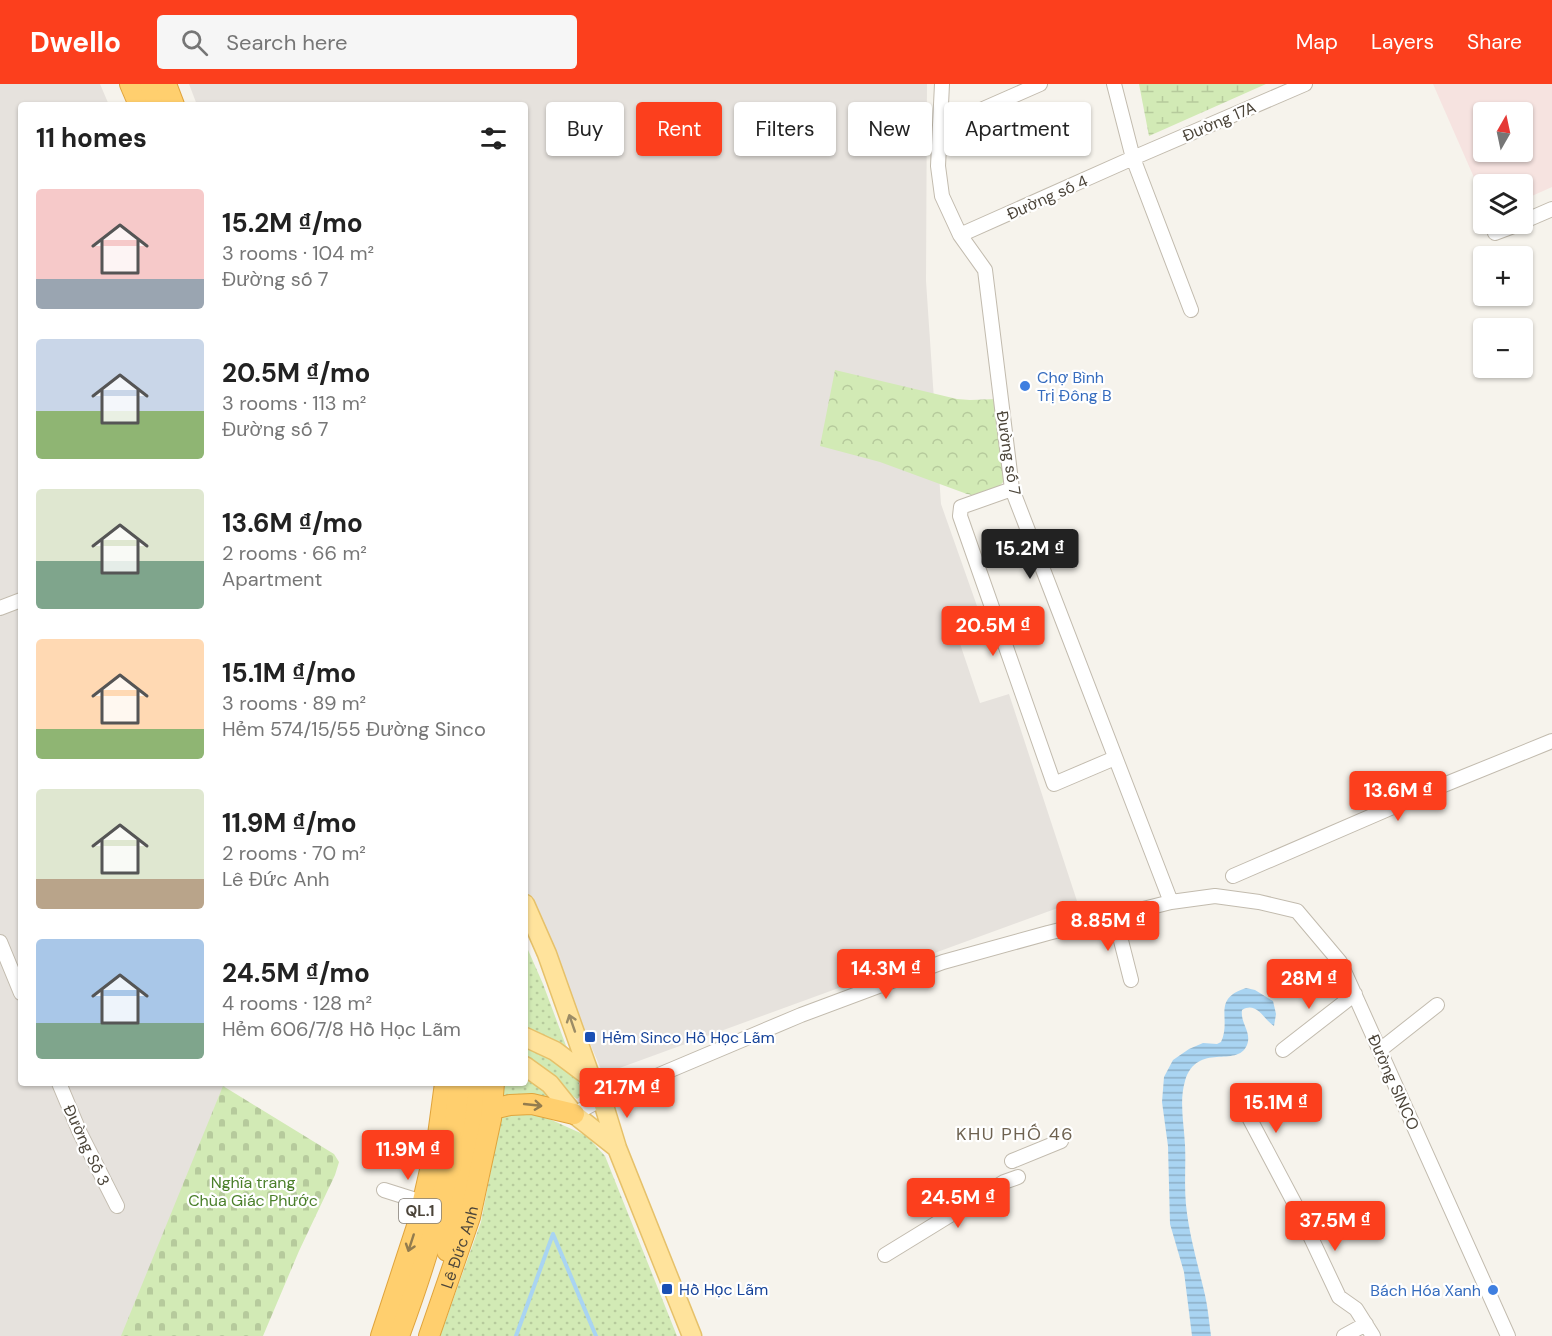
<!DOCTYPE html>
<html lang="en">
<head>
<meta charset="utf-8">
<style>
  :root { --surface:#fff; --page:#f6f6f6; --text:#222; --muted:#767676; --accent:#fc3f1d }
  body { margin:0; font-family:"DM Sans",sans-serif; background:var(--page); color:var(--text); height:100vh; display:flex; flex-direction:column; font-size:22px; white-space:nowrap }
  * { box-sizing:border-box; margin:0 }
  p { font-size:20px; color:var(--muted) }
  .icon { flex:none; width:33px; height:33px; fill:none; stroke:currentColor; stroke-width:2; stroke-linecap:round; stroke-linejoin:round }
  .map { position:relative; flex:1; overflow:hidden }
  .side { position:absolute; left:18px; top:18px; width:510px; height:984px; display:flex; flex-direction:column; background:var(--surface); border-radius:6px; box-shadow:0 2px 4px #0004 }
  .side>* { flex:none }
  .guide { position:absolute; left:546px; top:18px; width:570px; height:54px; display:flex; gap:12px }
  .needle { width:39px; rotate:9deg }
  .tools { position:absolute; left:1473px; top:18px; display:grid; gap:12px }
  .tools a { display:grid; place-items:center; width:60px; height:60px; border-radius:6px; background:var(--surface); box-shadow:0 2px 4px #0004; font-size:30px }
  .price { position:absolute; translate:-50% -51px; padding:0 14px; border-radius:6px; background:var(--accent); color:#fff; font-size:20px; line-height:39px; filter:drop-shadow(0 2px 3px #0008) }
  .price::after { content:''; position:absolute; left:50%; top:36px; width:18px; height:14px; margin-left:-9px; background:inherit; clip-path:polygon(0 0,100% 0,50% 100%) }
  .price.selected { background:#222; color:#fff }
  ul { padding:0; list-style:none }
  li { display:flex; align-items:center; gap:18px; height:150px; padding:0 18px }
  li span { display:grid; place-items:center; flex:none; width:168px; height:120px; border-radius:6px; color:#555 }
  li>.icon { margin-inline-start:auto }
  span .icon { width:72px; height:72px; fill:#fffc; stroke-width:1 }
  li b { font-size:26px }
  h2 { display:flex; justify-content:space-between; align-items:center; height:72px; padding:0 18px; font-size:26px }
  .tag { padding:0 21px; border-radius:6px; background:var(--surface); box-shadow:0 2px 4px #0004; font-size:21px; line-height:54px }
  .tag.selected { background:var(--accent); color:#fff }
  header { display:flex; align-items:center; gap:36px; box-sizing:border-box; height:84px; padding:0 30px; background:var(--accent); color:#fff }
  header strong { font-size:28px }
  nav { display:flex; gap:33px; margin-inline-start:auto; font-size:21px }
  .search { width:420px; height:54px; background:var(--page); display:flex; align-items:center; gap:15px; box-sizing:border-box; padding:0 21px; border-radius:6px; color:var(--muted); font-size:22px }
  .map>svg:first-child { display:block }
  .industrial { fill:#e6e2dd }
  .medical { fill:#f6e3e0; fill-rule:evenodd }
  .grass { fill:url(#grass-dots) }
  .wetland { fill:url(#wetland-marsh) }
  .cemetery { fill:url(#cemetery-stones) }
  .park { fill:url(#park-crowns) }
  .water { fill:url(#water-rules) }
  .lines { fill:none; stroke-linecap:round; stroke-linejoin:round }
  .stream { stroke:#a9d4f2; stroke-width:4 }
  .minor-casing { stroke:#c2bbae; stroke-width:16 }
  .major-casing { stroke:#e6c16a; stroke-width:21 }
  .highway-casing { stroke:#e0a43c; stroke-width:22 }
  .minor { stroke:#fff; stroke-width:14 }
  .major { stroke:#ffe39c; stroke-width:18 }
  .highway { stroke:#ffcf6e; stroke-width:20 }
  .oneway { stroke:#9c8c66 }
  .oneway2 { stroke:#937c4e }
  .shop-dot { fill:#3f7fe0; stroke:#fff; stroke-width:2 }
  .transit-dot { fill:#1a4fb4; stroke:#fff; stroke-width:2 }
  .labels { text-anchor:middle; stroke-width:4.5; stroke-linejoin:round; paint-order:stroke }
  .shield { fill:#fff; stroke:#817c74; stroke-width:1.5 }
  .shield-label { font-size:15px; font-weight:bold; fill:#4b4439 }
  .street-label { font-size:16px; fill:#4b4439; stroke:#fff }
  .shop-label { font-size:16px; fill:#366cbe; stroke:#fff; text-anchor:start }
  .transit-label { font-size:16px; fill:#164399; stroke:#fff; text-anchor:start }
  .park-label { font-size:16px; fill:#4a7f2a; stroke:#fff }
  .neighbourhood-label { font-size:18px; letter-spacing:1.5px; fill:#6e6250; stroke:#fff }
</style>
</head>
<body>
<header>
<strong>Dwello</strong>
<div class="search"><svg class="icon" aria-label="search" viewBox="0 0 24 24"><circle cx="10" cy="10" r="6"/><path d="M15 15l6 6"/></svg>Search here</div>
<nav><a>Map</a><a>Layers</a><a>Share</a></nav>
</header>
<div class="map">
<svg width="1552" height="1252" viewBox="0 0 1552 1252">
  <defs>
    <pattern id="grass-dots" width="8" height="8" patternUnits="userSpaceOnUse" patternTransform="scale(1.5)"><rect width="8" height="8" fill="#d2eab5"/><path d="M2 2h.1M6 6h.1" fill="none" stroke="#b6ca9c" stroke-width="1.8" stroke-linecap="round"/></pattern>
    <pattern id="wetland-marsh" width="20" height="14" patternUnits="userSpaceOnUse" patternTransform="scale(1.5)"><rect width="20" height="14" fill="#d2eab5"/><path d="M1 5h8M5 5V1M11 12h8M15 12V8" fill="none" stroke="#b6ca9c"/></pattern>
    <pattern id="cemetery-stones" width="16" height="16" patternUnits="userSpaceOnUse" patternTransform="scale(1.5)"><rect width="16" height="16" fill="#d2eab5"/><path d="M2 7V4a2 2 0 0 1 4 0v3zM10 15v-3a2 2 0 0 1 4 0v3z" fill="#b6ca9c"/></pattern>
    <pattern id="park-crowns" width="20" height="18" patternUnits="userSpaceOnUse" patternTransform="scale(1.5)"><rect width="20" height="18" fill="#d2eab5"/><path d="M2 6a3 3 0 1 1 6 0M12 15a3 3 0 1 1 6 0" fill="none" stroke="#b6ca9c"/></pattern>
    <pattern id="water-rules" width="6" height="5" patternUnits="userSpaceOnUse" patternTransform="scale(1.5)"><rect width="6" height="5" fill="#a9d4f2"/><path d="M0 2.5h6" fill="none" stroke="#8caec5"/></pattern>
  </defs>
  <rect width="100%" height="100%" fill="#f6f3ec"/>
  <!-- industrial -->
  <path class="industrial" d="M0 0H100L109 21H21V999H226L130 1252H0Z
    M189 0H927L926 197 941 420 977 522 952 536 980 619 1009 610 1077 817 603 990 525 807V21H197Z"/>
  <!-- medical -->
  <path class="medical" d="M1433 0H1552V103L1523 116 1522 100H1484L1483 114ZM1484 28H1522V68H1484Z"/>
  <!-- grass -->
  <path class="grass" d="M525 859 543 900 568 967 525 944Z
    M525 959 572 987 579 999 583 1010 577 1015 571 1011 561 998 525 974Z
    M525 990 537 998 552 1018 500 1011 494 999H525Z
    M514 1028 545 1033 587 1052 605 1072 677 1252H440L481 1138 501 1033Z"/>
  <!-- wetland -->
  <path class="wetland" d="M1139 0H1266L1149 52Z"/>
  <!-- cemetery -->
  <path class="cemetery" d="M223 1002 334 1070 339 1078 335 1091 299 1167 263 1252H121Z"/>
  <!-- park -->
  <path class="park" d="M835 286 957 315 970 316 996 315 1006 394C1001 403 988 411 977 411 973 412 970 410 967 410L880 378 820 362Z"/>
  <!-- water -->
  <path class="water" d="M1246 904 1255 906 1273 917 1276 930 1274 942C1263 935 1257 917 1242 926 1240 939 1252 948 1247 961 1237 985 1197 957 1185 997 1179 1017 1184 1040 1185 1061 1186 1081 1184 1101 1186 1121 1189 1151 1198 1181 1205 1211 1208 1224 1209 1238 1211 1252H1192L1184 1188 1170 1140 1168 1062 1162 1018 1164 993 1173 976 1189 965 1203 959 1217 960 1221 958C1232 935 1211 915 1246 904Z"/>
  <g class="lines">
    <!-- stream -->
    <path class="stream" d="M553 1150 596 1252
      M516 1252 553 1150"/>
    <!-- minor casing -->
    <g class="minor-casing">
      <path id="minor" d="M942 0 938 82 942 112 960 151 985 186 1012 405 1171 818
        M1114 0 1133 74 1191 226
        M940 44 1040 0
        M1522 138 1552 125
        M1495 149 1519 140
        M960 151 1133 74 1305 0
        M1012 405 961 423 960 432 1054 700 1115 674
        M0 524 21 516
        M1233 792 1446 700 1552 657
        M1115 833 1131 896
        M0 858 21 909
        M1283 966 1355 910
        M1380 966 1437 921
        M59 999 80 1049 117 1122
        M1244 1024 1297 1124 1339 1213 1356 1225 1373 1252
        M574 1030 602 1015 801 931 943 878 1048 849 1171 818 1215 812 1259 818 1297 827 1340 878 1508 1252
        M1012 1077 1061 1057
        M384 1106 422 1118
        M885 1171 1004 1098 1018 1093
        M1344 1252 1366 1240"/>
    </g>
    <!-- major casing -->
    <g class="major-casing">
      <path id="major" d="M525 820 547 870 591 994 602 1015 617 1064 692 1252
        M525 953 555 967 591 994
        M525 982 550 1000 574 1030 617 1064"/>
    </g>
    <!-- highway casing -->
    <g class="highway-casing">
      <g id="highway">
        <path d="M130 0 139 21"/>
        <path d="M150 0 158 21"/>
        <path d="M166 0 174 21"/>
        <path d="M480 1028 510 1021 532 1020 574 1030"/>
        <path d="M447 1167C460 1111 473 1056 479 999"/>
        <path d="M381 1252 418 1139 438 1051 445 999"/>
        <path d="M399 1252C417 1203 436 1147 446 1096 452 1064 455 1031 460 999"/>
        <path id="s1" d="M429 1252 470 1133 491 1035 494 999"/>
      </g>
    </g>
    <!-- minor -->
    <use href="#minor" class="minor"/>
    <!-- major -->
    <use href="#major" class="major"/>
    <!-- highway -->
    <use href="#highway" class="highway"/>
  </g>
  <!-- one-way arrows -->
  <defs><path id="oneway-shaft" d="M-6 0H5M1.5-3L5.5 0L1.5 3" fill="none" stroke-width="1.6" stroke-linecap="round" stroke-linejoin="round" transform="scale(1.5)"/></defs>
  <use class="oneway" href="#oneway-shaft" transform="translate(572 939) rotate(-109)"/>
  <g class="oneway2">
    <use href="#oneway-shaft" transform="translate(533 1021) rotate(6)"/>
    <use href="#oneway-shaft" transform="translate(411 1159) rotate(108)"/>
  </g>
  <!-- markers -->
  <g class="shop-dot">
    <circle cx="1025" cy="302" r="6"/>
    <circle cx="1493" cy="1206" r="6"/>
  </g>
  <g class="transit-dot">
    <rect x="584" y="947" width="12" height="12" rx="3"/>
    <rect x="661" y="1199" width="12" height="12" rx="3"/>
  </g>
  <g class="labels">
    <!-- shield labels -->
    <rect class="shield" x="399" y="1115" width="42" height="24" rx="4.5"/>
    <g class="shield-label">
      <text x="420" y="1132">QL.1</text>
    </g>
    <!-- street labels -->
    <g class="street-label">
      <text transform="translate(1219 37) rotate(-23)" y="6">Đường 17A</text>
      <text transform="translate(1047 113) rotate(-24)" y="6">Đường số 4</text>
      <text transform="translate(1009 369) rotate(81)" y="6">Đường số 7</text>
      <text transform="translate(1394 998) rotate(66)" y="6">Đường SINCO</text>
      <text transform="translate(87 1061) rotate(65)" y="6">Đường Số 3</text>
      <text dy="6" stroke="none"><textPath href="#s1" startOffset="94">Lê Đức Anh</textPath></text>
    </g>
    <!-- shop labels -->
    <g class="shop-label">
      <text x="1037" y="299">Chợ Bình<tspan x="1037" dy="18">Trị Đông B</tspan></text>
      <text x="1481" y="1212" text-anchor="end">Bách Hóa Xanh</text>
    </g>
    <!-- transit labels -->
    <g class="transit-label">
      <text x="602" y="959">Hẻm Sinco Hồ Học Lãm</text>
      <text x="679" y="1211">Hồ Học Lãm</text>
    </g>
    <!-- park labels -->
    <g class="park-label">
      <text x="253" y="1104">Nghĩa trang<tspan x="253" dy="18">Chùa Giác Phước</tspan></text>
    </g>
    <!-- neighbourhood labels -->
    <g class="neighbourhood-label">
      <text x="1015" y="1056">KHU PHỐ 46</text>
    </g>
  </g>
</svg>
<div class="tools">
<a><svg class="needle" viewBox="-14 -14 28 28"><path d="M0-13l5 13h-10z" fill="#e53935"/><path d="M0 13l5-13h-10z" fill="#767676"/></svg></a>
<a><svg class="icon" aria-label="layers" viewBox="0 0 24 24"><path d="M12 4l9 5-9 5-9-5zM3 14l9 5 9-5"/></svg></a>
<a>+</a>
<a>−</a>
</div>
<b class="price selected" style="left:1030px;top:496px">15.2M ₫</b>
<b class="price" style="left:993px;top:573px">20.5M ₫</b>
<b class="price" style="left:1398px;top:738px">13.6M ₫</b>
<b class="price" style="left:1108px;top:868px">8.85M ₫</b>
<b class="price" style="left:886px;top:916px">14.3M ₫</b>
<b class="price" style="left:1309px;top:926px">28M ₫</b>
<b class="price" style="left:627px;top:1035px">21.7M ₫</b>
<b class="price" style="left:1276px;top:1050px">15.1M ₫</b>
<b class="price" style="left:408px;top:1097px">11.9M ₫</b>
<b class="price" style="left:958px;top:1145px">24.5M ₫</b>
<b class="price" style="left:1335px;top:1168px">37.5M ₫</b>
<div class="guide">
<a class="tag">Buy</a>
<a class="tag selected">Rent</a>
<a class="tag">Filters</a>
<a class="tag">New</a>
<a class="tag">Apartment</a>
</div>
<section class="side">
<h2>11 homes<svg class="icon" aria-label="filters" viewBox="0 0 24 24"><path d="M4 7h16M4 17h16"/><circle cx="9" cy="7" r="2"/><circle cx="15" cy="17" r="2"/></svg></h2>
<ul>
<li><span style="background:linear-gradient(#f6c9c9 75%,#9aa5b1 0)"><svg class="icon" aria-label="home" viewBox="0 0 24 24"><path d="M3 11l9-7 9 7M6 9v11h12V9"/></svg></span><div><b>15.2M ₫/mo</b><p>3 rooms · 104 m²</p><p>Đường số 7</p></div></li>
<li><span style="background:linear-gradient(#c9d6e8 60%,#8fb573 0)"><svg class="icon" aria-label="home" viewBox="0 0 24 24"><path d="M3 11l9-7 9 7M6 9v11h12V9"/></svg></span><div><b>20.5M ₫/mo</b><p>3 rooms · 113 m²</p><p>Đường số 7</p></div></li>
<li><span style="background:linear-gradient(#dfe7d0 60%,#7fa58c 0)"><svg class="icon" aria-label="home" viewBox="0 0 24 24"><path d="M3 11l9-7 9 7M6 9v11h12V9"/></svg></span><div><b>13.6M ₫/mo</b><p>2 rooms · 66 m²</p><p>Apartment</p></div></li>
<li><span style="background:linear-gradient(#ffd9b3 75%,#8fb573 0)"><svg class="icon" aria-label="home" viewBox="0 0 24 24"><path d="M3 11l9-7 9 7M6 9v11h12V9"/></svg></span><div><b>15.1M ₫/mo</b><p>3 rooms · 89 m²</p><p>Hẻm 574/15/55 Đường Sinco</p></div></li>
<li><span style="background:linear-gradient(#dfe7d0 75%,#b9a48a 0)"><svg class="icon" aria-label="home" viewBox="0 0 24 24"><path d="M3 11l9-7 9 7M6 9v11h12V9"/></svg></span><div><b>11.9M ₫/mo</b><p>2 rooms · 70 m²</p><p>Lê Đức Anh</p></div></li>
<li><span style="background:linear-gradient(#a9c7e8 70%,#7fa58c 0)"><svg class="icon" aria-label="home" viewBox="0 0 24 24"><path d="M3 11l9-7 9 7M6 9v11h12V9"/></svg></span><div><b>24.5M ₫/mo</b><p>4 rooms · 128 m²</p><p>Hẻm 606/7/8 Hồ Học Lãm</p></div></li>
</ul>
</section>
</div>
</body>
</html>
